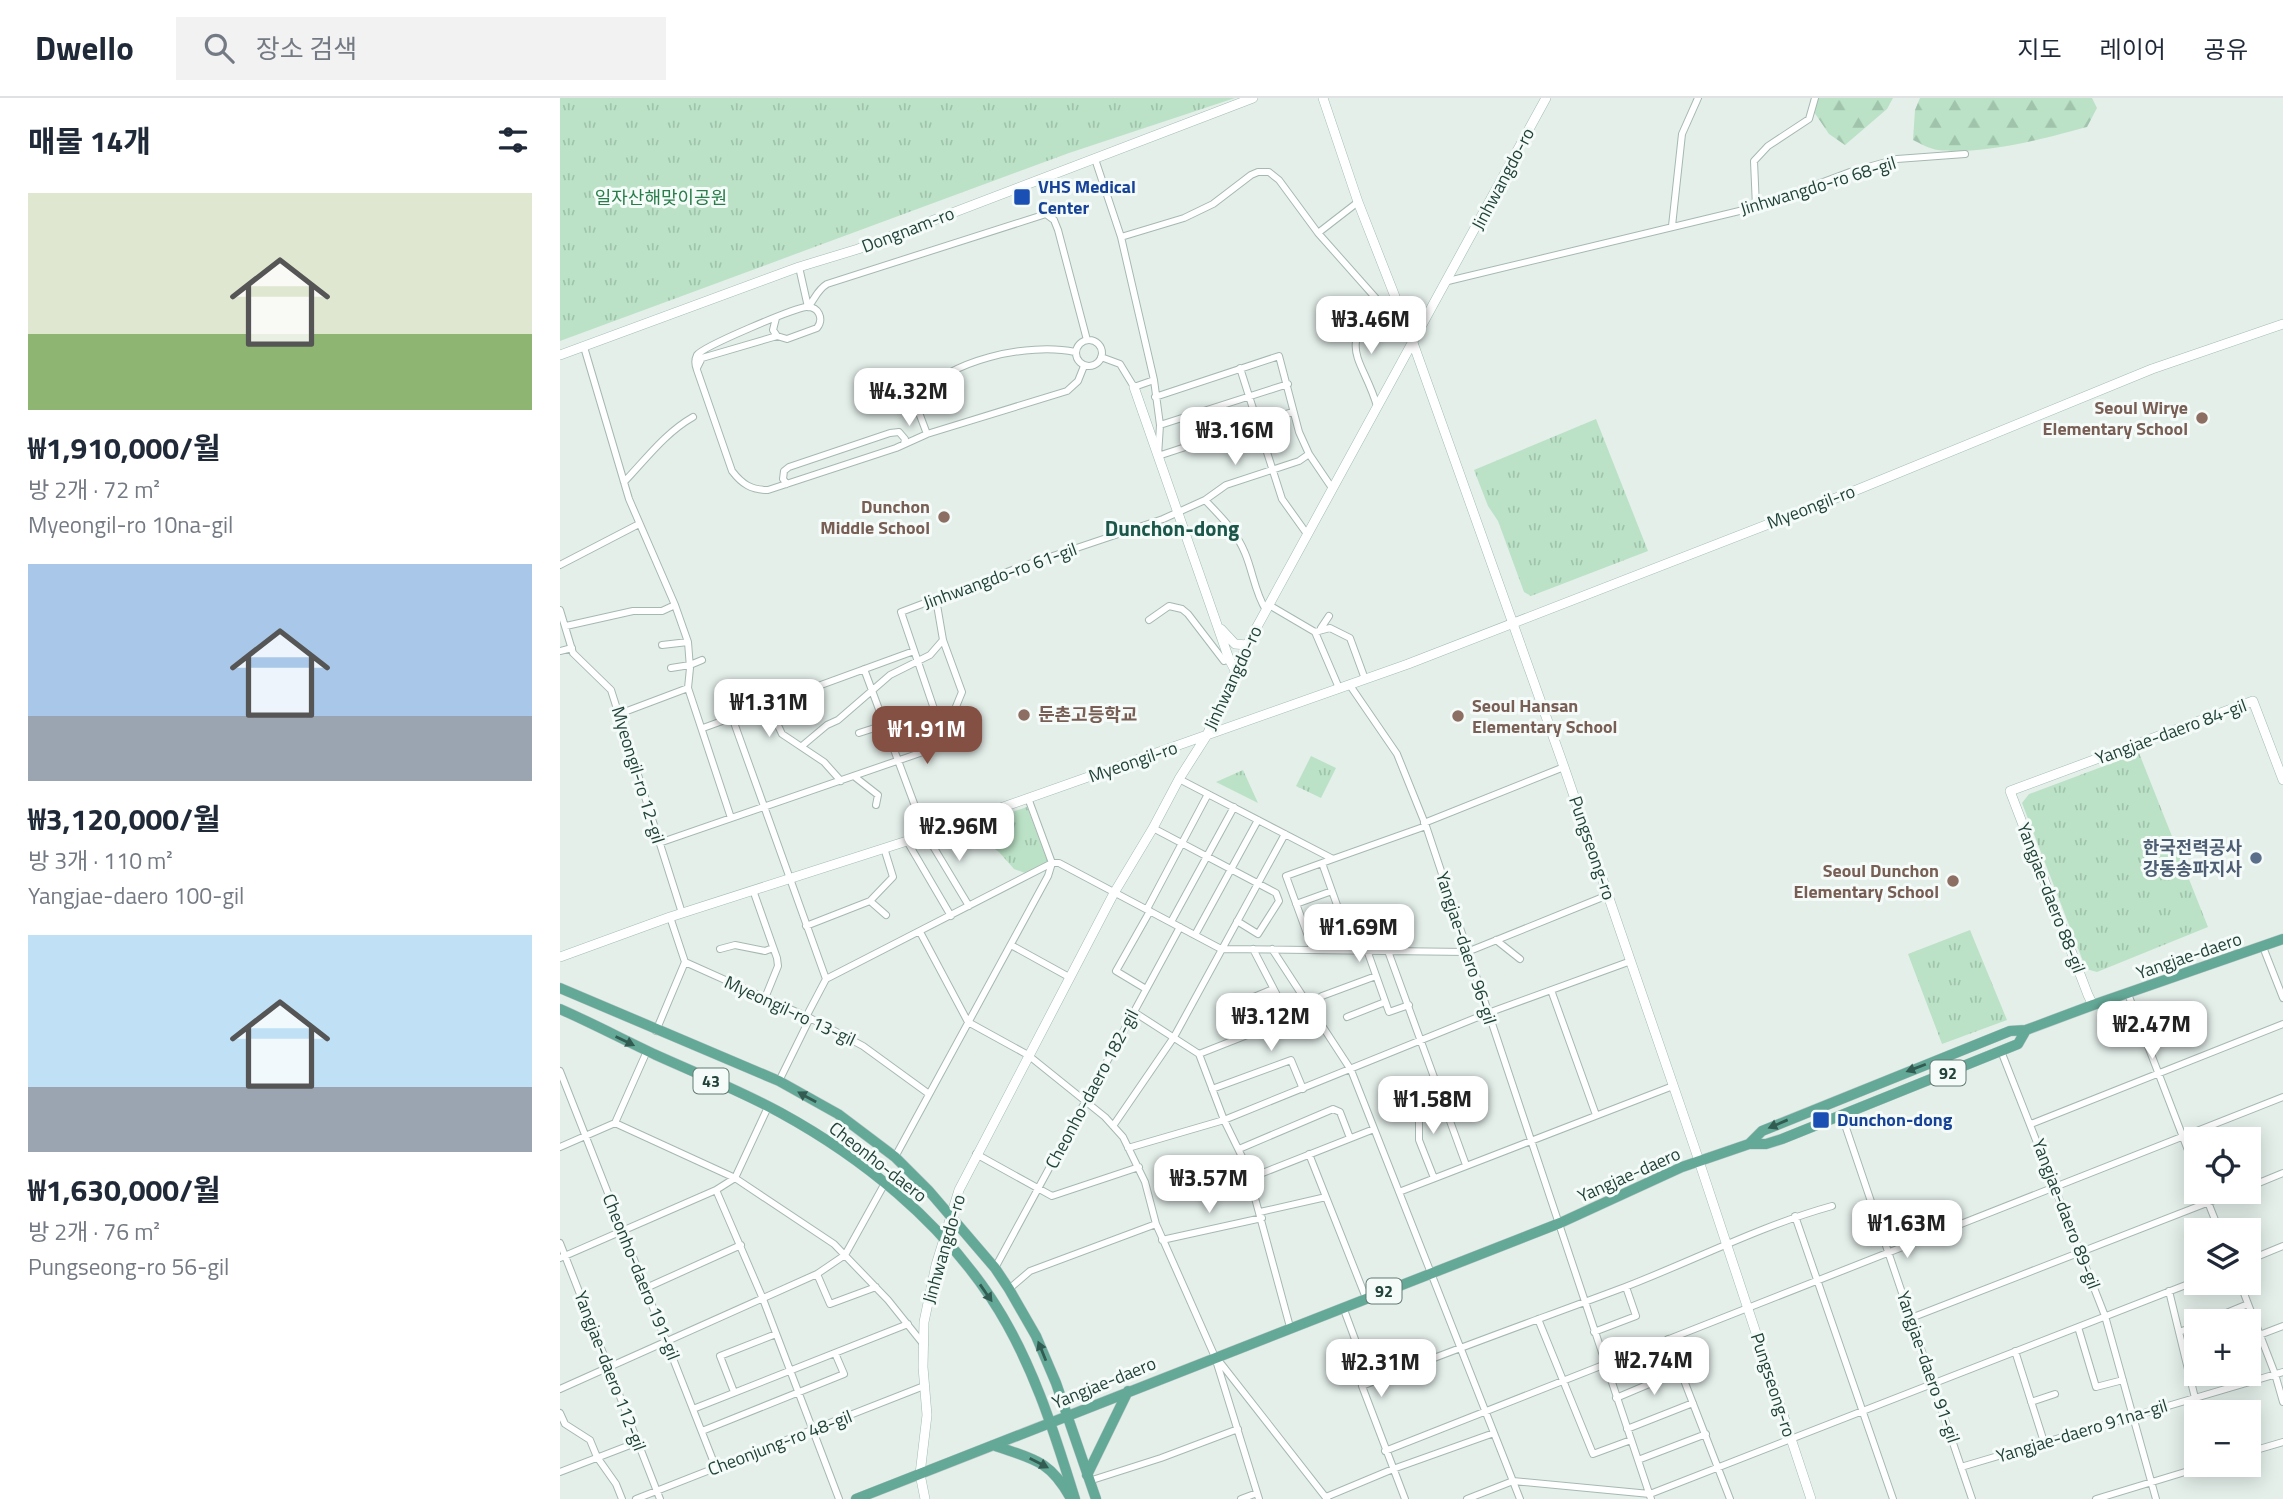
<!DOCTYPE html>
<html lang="ko">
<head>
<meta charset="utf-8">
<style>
  :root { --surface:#fff; --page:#f2f2f3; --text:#1f2937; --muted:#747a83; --line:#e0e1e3; --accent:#845043 }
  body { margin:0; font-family:"Titillium Web","Noto Sans KR",sans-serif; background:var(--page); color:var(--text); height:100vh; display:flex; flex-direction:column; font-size:26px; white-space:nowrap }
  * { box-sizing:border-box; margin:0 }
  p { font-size:23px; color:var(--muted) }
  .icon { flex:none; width:38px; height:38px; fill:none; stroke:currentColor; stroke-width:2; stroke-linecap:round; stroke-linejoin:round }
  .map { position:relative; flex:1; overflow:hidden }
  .details { display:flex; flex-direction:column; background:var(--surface); width:560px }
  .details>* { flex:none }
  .controls { position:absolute; left:1624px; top:1029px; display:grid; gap:14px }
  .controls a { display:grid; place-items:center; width:77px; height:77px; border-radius:0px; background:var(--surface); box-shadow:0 4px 18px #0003; font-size:35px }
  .price { position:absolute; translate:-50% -60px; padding:0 16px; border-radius:14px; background:#fff; color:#222; font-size:23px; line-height:46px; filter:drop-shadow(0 2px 4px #0008) }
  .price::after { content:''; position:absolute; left:50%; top:42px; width:21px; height:16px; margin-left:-10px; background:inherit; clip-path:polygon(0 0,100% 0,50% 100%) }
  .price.active { background:var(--accent); color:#fff }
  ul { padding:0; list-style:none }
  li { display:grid; align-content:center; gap:14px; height:371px; padding:0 28px }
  li span { display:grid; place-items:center; height:217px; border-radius:0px; color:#555 }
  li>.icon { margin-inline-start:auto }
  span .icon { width:126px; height:126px; fill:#fffc; stroke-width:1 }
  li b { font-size:30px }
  h2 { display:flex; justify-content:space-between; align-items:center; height:84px; padding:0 28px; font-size:30px }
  header { display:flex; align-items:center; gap:42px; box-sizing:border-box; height:98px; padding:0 35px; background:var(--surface); border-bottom:2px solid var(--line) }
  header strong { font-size:33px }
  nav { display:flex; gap:38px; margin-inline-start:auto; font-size:24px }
  .search { width:490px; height:63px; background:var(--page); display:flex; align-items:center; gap:18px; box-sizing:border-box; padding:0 24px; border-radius:0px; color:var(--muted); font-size:26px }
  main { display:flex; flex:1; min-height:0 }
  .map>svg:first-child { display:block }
  .forest { fill:url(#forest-firs) }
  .park { fill:url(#park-tufts) }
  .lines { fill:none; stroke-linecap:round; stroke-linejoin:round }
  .street-casing { stroke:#a6b8b2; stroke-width:8 }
  .secondary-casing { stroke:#a1bcb3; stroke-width:10 }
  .primary-casing { stroke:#c1cac8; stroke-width:11 }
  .street { stroke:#fff; stroke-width:6 }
  .secondary { stroke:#fff; stroke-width:9 }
  .primary { stroke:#64a998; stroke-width:10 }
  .oneway { fill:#325c52 }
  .transit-dot { fill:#1a4fb4; stroke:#f5fbf8; stroke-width:2.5 }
  .education-dot { fill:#8d6e63; stroke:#f5fbf8; stroke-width:2.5 }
  .service-dot { fill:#5c6f8a; stroke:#f5fbf8; stroke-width:2.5 }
  .labels { text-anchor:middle; stroke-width:6; stroke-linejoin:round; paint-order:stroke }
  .shield { fill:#f5fbf8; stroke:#617a73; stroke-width:2 }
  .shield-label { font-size:16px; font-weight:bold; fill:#21433a }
  .street-label { font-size:18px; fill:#21433a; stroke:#f5fbf8 }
  .transit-label { font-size:18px; font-weight:bold; fill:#164399; stroke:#f5fbf8; text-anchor:start }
  .park-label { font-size:18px; fill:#277e4a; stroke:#f5fbf8 }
  .education-label { font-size:18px; font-weight:bold; fill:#785e54; stroke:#f5fbf8; text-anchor:end }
  .service-label { font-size:18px; font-weight:bold; fill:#4e5e75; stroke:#f5fbf8; text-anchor:end }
  .quarter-label { font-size:21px; font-weight:bold; fill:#1a574a; stroke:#f5fbf8 }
</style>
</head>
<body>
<header>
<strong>Dwello</strong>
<div class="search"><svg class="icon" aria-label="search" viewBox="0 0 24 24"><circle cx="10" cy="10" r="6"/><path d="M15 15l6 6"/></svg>장소 검색</div>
<nav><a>지도</a><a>레이어</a><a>공유</a></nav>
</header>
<main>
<section class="details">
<h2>매물 14개<svg class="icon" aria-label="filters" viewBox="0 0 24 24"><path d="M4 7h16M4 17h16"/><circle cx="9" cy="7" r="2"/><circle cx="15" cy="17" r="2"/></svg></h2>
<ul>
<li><span style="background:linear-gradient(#dfe7d0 65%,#8fb573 0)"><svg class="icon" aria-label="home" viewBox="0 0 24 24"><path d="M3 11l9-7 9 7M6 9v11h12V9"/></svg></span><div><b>₩1,910,000/월</b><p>방 2개 · 72 m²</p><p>Myeongil-ro 10na-gil</p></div></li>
<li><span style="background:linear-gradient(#a9c7e8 70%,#9aa5b1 0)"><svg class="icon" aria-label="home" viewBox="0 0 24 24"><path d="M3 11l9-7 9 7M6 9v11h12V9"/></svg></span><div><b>₩3,120,000/월</b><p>방 3개 · 110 m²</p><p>Yangjae-daero 100-gil</p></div></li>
<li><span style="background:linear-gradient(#bfe0f5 70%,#9aa5b1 0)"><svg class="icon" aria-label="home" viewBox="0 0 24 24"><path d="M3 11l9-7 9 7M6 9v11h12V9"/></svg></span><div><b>₩1,630,000/월</b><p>방 2개 · 76 m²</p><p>Pungseong-ro 56-gil</p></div></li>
</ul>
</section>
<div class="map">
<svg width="1723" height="1401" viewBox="0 0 1723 1401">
  <defs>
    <pattern id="forest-firs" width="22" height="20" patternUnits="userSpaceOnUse" patternTransform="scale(1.75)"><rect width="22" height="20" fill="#bbe2c6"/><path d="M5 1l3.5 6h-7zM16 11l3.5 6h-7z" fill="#a0c3ab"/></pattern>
    <pattern id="park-tufts" width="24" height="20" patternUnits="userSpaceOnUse" patternTransform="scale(1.75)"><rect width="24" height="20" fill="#bbe2c6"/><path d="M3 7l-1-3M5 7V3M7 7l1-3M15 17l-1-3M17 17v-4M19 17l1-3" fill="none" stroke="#a0c3ab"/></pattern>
  </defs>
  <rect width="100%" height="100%" fill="#e4efea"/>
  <!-- forest -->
  <path class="forest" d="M1256 0H1333L1327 11 1285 47 1269 36 1254 14Z
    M1360 0H1532L1537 10 1527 29C1487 40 1419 58 1378 52 1370 51 1361 46 1353 42L1355 12Z"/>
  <!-- park -->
  <path class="park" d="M0 0H675L509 55 0 243Z
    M1036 321 1088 453 971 498 964 494 938 423 928 408 914 372Z
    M1579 655 1648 829 1537 874 1526 871 1462 705 1469 696Z
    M751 658 776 670 761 700 736 688Z
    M683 672 698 705 656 684Z
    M467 709 488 765 468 776 454 771 439 754 406 730Z
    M1410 832 1447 922 1382 946 1348 856Z"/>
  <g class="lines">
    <!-- street casing -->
    <g class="street-casing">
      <path id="street" d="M535 61 561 139 594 282 600 327 598 358 732 314
        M1196 109 1194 63 1208 48 1249 21 1255 0
        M1112 128 1122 36 1138 0
        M758 135 798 104
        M561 139 624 120 653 106 691 77 698 74H709L719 82 758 135 821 206 837 203
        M239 169 248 209
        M888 183 1196 109 1290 74 1337 61 1405 56
        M248 209C255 201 257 192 267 186L486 116 494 122 498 132 527 242
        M216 220 213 232 217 238 227 241 257 230C264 221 259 208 246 209 232 211 144 248 137 257 134 263 135 267 137 272L172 373C182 386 191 392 208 392L336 350 367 336
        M516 255a13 13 0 1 1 26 0a13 13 0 1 1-26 0Z
        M24 249 69 401 115 507 128 544 130 570 128 590 171 720
        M515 254C469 244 386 262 357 301L358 312 367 336 507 293 518 283 524 268
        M541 259 560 266 574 289 594 282
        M137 270 142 260 217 238
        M680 270 722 401 747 436
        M595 299 719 258 739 334 749 356 772 390
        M817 308C803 260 775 250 821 206
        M600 327 728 286
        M64 384C86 361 105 335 133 319
        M227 386 223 381 224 373 229 369 330 335 339 334 345 341 344 346
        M645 402C661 419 676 433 685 455 693 474 695 495 706 512
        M0 467 79 426
        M376 501 383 542 402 594 384 638
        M709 507 755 534 779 590
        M0 512 13 555 51 592 122 815
        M589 522 609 508 622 511 628 516 664 563 669 561
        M6 528 73 513H102L115 507
        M761 530 769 518
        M755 534 770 530 790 540 805 581
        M102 547 128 544
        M0 553 12 550
        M111 570 130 567 142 562
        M304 571 365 735 409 808
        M789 586 837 656 866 728 1091 1401
        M208 606 222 636 264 664 281 683
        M59 616 128 590
        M172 619 266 881
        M143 630 354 553
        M299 635 324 627
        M242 648 267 627 278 622 330 577 370 557 383 542
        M387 649 341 514 463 468 603 421 645 402 666 387 739 363 749 356
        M295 679 318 697 316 707
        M619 681 773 761 866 728
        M864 725 1004 669
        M593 730 716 795 719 803 698 836 677 823
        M347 743 391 818
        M99 745 386 646
        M762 765 793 852
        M193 792 217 860 218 868 205 900
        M310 803 326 817
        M736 806 772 793
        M587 811 648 696
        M110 819 125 864 250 920 303 948 369 996
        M611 824 674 709
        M246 828 310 803 333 779 324 750
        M746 833 782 820
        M360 834 408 924 468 957 545 1019 563 1039 585 1084 596 1126 655 1259 699 1401
        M635 837 698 722
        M936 842 960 861
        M451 847 509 879
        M1703 849 1723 900
        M160 851 175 847 205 853 213 850
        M693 851 720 903V924
        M712 851 791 972 960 1401
        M753 852 726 778 773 761
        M807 852 829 914 849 907
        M828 853 906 1067
        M586 891 556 873 590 813
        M991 892 1036 1017
        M1568 896 1636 1073
        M749 908 762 898 816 878
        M574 914 639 956 664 1022 686 1067 730 1229
        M246 919 266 881 492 765H499L661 851 907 854 1048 797
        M787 919 825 904
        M96 933 125 864
        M690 936 677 906 713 891
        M1441 953 1545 1218 1596 1401
        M639 956 751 912
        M0 973 156 1370
        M219 983 250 920
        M652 991 731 962 743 991
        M1282 1018 1412 1401
        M55 1025 175 1080 274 1146 328 1202 364 1247
        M1471 1026 1723 926
        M553 1028 614 939 725 736
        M0 1049 55 1025 87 953
        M568 1050 664 1022 928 915 1071 863
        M679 1051 773 1011 780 1014 790 1040
        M416 1056 492 1098 579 1069
        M749 1056 806 1200
        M335 1059 488 778 492 765 468 700
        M690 1080 814 1031
        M874 1080 859 1042V1002L880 993
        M1689 1089 1723 1075
        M156 1092 203 1201 279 1401
        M839 1094 1113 988
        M1644 1094 1659 1132
        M700 1114 766 1099
        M1235 1118 1333 1401
        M602 1142 702 1120
        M0 1145 100 1401
        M0 1160 156 1092 175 1080 208 1009
        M1689 1162 1723 1148
        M435 1170 620 829
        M257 1176 270 1206 316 1189
        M1680 1185 1715 1276 1723 1304
        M86 1190 181 1147
        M449 1191 470 1173 596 1126
        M1609 1193 1635 1300
        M783 1209 799 1252 802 1288 845 1401
        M1351 1220 1675 1094
        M978 1221 1033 1356 1071 1342
        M1647 1223 1688 1206
        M1518 1229 1536 1289 1563 1282
        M1034 1234 1076 1218 1066 1189
        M1619 1234 1636 1228
        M1108 1241 1170 1401
        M1689 1241 1723 1228
        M1455 1253 1484 1344
        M659 1263 767 1401
        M802 1288C889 1253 977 1222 1065 1189 1135 1162 1200 1128 1272 1108
        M0 1291 257 1176 285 1157 325 1085
        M174 1294 160 1258 216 1236
        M1056 1300 1120 1273
        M1471 1304 1495 1296
        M133 1311 348 1226
        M0 1315 5 1326 30 1342 37 1359 56 1386 62 1401
        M1067 1331 1133 1305
        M142 1333 284 1276 275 1255
        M825 1353 1723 999
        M1689 1354 1723 1344
        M1078 1362 1146 1336
        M1401 1369 1723 1274
        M0 1374 78 1344
        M529 1383 601 1360 678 1331
        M766 1399 833 1371 934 1335
        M76 1401 364 1288
        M681 1401 697 1395
        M907 1401 953 1383 1090 1396 1636 1183
        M1536 1401 1648 1367"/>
    </g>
    <!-- secondary casing -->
    <g class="secondary-casing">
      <path id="secondary" d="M763 0 798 104 852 242 1004 669 1134 1048 1251 1401
        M844 221 868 215
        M0 257 239 169 298 151 693 0
        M574 289 669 561 676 574
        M661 531 675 546 687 547
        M0 859 110 819 347 743 848 566 1299 391 1592 271 1723 226
        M1533 907 1528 897 1450 693 1693 603 1723 682
        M365 1401 360 1376 367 1317 363 1269 364 1224 376 1167 399 1092 554 795 593 730 619 681 647 637 687 547 986 0"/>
    </g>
    <!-- primary casing -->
    <g class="primary-casing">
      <path id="primary" d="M0 890 219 983 278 1016 335 1059 369 1093 435 1170 449 1191 476 1238 496 1285 536 1401
        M0 911C32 925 64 942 96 957 138 976 181 993 221 1015 303 1060 379 1122 431 1200 471 1260 494 1333 515 1401
        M1189 1046 1202 1033 1450 933 1466 932 1533 907 1723 841
        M433 1347C472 1361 489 1361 510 1399
        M527 1377 568 1293
        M296 1401 1000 1125 1122 1069 1189 1046H1206L1222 1041 1458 946 1466 932"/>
    </g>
    <!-- street -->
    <use href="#street" class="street"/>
    <!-- secondary -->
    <use href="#secondary" class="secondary"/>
    <!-- primary -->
    <use href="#primary" class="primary"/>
  </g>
  <!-- one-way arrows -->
  <defs><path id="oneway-solid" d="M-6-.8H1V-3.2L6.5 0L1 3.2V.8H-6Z" transform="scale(1.75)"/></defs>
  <g class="oneway">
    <use href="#oneway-solid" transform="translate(65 943) rotate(26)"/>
    <use href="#oneway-solid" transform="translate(1356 970) rotate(159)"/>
    <use href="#oneway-solid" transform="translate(247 999) rotate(-151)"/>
    <use href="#oneway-solid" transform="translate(1218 1026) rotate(157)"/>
    <use href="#oneway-solid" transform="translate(426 1195) rotate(55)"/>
    <use href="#oneway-solid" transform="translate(482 1253) rotate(-112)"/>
    <use href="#oneway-solid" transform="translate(479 1365) rotate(27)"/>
  </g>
  <!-- markers -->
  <g class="transit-dot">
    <rect x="453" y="90" width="18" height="18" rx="3.5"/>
    <rect x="1252" y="1013" width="18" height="18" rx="3.5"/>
  </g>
  <g class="education-dot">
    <circle cx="1642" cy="320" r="7"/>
    <circle cx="384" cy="419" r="7"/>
    <circle cx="464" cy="617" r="7"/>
    <circle cx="898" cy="618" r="7"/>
    <circle cx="1393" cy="783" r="7"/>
  </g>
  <circle class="service-dot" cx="1696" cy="760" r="7"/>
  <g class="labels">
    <!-- shield labels -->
    <g class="shield">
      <rect x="1370.5" y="962.5" width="35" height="25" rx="5"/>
      <rect x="133.5" y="970.5" width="35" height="25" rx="5"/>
      <rect x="806.5" y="1180.5" width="35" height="25" rx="5"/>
    </g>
    <g class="shield-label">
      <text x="1388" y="981">92</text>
      <text x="151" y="989">43</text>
      <text x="824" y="1199">92</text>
    </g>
    <!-- street labels -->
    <g class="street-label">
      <text transform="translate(943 81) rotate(-62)" y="6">Jinhwangdo-ro</text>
      <text transform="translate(1258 88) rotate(-17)" y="6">Jinhwangdo-ro 68-gil</text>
      <text transform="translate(348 132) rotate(-21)" y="6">Dongnam-ro</text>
      <text transform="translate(1251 409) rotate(-21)" y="6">Myeongil-ro</text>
      <text transform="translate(440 478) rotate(-20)" y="6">Jinhwangdo-ro 61-gil</text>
      <text transform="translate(673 580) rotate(-65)" y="6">Jinhwangdo-ro</text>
      <text transform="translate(1611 634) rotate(-20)" y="6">Yangjae-daero 84-gil</text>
      <text transform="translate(573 664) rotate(-19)" y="6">Myeongil-ro</text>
      <text transform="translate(78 677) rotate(73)" y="6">Myeongil-ro 12-gil</text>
      <text transform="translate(1032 750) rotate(71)" y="6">Pungseong-ro</text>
      <text transform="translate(1491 800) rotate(69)" y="6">Yangjae-daero 88-gil</text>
      <text transform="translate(906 850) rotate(72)" y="6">Yangjae-daero 96-gil</text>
      <text transform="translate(1629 858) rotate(-19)" y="6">Yangjae-daero</text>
      <text transform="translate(230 913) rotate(25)" y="6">Myeongil-ro 13-gil</text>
      <text transform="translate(532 991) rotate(-62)" y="6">Cheonho-daero 182-gil</text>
      <text transform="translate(318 1064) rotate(38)" y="6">Cheonho-daero</text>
      <text transform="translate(1069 1077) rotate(-24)" y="6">Yangjae-daero</text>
      <text transform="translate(1506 1116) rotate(69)" y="6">Yangjae-daero 89-gil</text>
      <text transform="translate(384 1151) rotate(-74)" y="6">Jinhwangdo-ro</text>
      <text transform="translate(81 1179) rotate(68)" y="6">Cheonho-daero 191-gil</text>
      <text transform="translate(1368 1269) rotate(71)" y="6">Yangjae-daero 91-gil</text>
      <text transform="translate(50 1273) rotate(69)" y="6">Yangjae-daero 112-gil</text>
      <text transform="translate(544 1285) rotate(-22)" y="6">Yangjae-daero</text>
      <text transform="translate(1213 1287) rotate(72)" y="6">Pungseong-ro</text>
      <text transform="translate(1522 1333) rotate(-17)" y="6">Yangjae-daero 91na-gil</text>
      <text transform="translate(220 1345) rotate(-21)" y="6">Cheonjung-ro 48-gil</text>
    </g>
    <!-- transit labels -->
    <g class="transit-label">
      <text x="478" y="95">VHS Medical<tspan x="478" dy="21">Center</tspan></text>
      <text x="1277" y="1028">Dunchon-dong</text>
    </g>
    <!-- park labels -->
    <g class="park-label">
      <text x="101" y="106">일자산해맞이공원</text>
    </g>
    <!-- education labels -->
    <g class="education-label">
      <text x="1628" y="316">Seoul Wirye<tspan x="1628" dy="21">Elementary School</tspan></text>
      <text x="370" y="415">Dunchon<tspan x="370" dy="21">Middle School</tspan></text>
      <text x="912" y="614" text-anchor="start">Seoul Hansan<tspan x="912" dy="21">Elementary School</tspan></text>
      <text x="478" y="623" text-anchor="start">둔촌고등학교</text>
      <text x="1379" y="779">Seoul Dunchon<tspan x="1379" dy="21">Elementary School</tspan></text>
    </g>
    <!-- service labels -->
    <g class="service-label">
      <text x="1682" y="756">한국전력공사<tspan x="1682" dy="21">강동송파지사</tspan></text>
    </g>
    <!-- quarter labels -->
    <g class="quarter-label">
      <text x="612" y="438">Dunchon-dong</text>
    </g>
  </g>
</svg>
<div class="controls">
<a><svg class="icon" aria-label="locate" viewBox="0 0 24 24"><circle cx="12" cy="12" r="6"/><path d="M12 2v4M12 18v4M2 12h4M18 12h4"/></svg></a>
<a><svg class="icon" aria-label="layers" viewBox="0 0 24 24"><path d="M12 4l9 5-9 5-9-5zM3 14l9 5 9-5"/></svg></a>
<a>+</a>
<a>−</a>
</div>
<b class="price" style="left:811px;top:258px">₩3.46M</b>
<b class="price" style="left:349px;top:330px">₩4.32M</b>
<b class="price" style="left:675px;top:369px">₩3.16M</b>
<b class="price" style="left:209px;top:641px">₩1.31M</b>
<b class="price active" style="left:367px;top:668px">₩1.91M</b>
<b class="price" style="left:399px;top:765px">₩2.96M</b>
<b class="price" style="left:799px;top:866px">₩1.69M</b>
<b class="price" style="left:711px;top:955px">₩3.12M</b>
<b class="price" style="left:1592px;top:963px">₩2.47M</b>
<b class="price" style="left:873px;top:1038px">₩1.58M</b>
<b class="price" style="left:649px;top:1117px">₩3.57M</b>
<b class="price" style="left:1347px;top:1162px">₩1.63M</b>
<b class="price" style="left:1094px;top:1299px">₩2.74M</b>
<b class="price" style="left:821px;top:1301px">₩2.31M</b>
</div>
</main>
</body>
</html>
